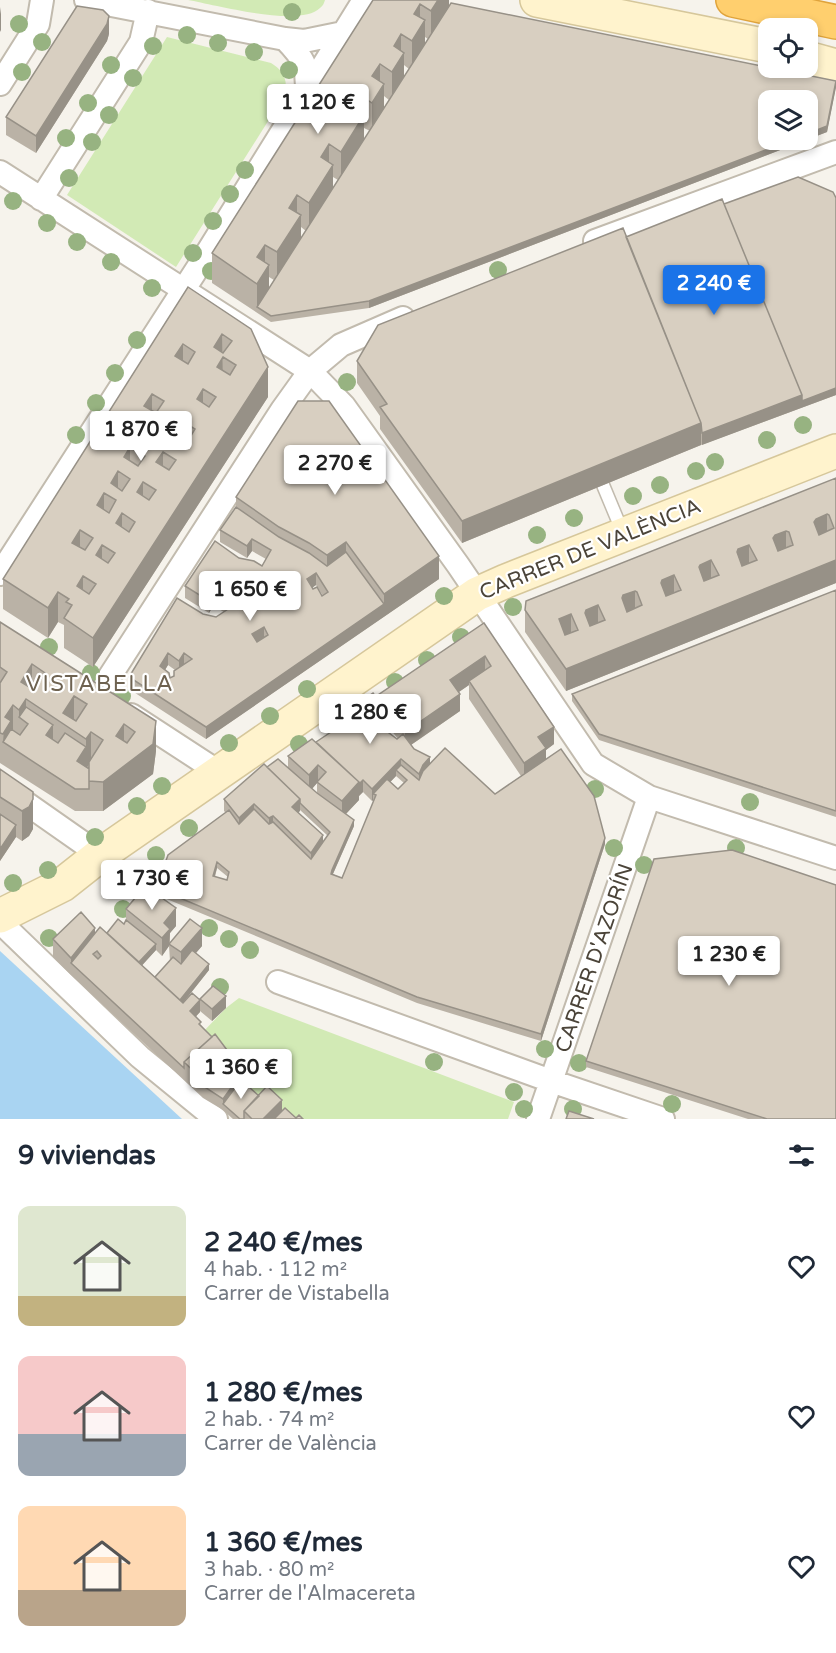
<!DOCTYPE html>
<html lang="es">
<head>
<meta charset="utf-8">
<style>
  :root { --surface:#fff; --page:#f2f2f3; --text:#1f2937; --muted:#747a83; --accent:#1a73e8 }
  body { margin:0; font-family:"Varela Round",sans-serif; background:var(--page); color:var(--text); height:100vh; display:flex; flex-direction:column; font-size:22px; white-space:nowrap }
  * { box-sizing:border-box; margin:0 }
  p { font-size:20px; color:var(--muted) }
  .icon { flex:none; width:33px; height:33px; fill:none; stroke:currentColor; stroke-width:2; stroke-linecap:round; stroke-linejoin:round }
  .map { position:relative; height:1119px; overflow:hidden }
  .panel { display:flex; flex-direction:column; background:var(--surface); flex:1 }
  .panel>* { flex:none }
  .controls { position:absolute; left:758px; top:18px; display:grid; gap:12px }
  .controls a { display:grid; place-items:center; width:60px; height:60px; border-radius:12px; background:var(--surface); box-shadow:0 3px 9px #0003; font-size:30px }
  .price { position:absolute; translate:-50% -51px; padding:0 14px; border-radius:6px; background:#fff; color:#222; font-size:20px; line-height:39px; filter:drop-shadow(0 2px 3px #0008) }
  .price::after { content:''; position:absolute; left:50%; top:36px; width:18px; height:14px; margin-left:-9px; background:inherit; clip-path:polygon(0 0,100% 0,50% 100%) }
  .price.selected { background:var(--accent); color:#fff }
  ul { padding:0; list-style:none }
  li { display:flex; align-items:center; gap:18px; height:150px; padding:0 18px }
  li span { display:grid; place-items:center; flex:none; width:168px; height:120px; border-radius:12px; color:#555 }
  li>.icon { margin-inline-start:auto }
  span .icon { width:72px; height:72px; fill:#fffc; stroke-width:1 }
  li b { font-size:26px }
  h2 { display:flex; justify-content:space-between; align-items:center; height:72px; padding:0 18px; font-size:26px }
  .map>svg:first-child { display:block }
  .green { fill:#d2eab5 }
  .water { fill:#a9d4f2 }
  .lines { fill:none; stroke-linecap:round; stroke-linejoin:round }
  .lane-casing { stroke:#c2bbae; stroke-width:15 }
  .street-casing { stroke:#c2bbae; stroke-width:26 }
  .secondary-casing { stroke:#d6c79b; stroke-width:36 }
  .highway-casing { stroke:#e0a43c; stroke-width:36 }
  .lane { stroke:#fff; stroke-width:12 }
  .street { stroke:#fff; stroke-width:22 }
  .secondary { stroke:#fff3cd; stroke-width:33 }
  .highway { stroke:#ffcf6e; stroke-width:33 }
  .tree { fill:#97b381 }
  .wall { fill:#bab2a6; fill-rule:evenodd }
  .shaded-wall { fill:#979187 }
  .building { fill:#d8cfc1; stroke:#979187; stroke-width:1.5; fill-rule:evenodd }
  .labels { text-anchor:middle; stroke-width:4.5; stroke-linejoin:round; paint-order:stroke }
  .street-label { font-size:21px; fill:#4b4439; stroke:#fff }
  .neighbourhood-label { font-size:22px; letter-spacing:1.5px; fill:#6e6250; stroke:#fff }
</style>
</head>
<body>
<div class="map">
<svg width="836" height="1119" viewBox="0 0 836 1119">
  <rect width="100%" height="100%" fill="#f6f3ec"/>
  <!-- green -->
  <path class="green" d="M188 0H325C324 3 323 6 320 8 300 28 216 5 188 0Z
    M167 37 271 63C285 71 290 84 282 99L176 267 67 195Z
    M239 998 514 1102 508 1119H291L264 1107 201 1034 226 1008Z"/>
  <!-- water -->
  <path class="water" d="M0 951 182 1119H0Z"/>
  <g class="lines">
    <!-- lane casing -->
    <g class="lane-casing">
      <path id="lane" d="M603 485 623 533"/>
    </g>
    <!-- street casing -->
    <g class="street-casing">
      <path id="street" d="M86 0 285 39 304 41 343 33
        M285 39C305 60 307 64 307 93
        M0 84 38 24 42 0
        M0 172 310 371 344 406 458 565 593 764 649 797 836 858
        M41 199 141 42 148 11
        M595 241 836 152
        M0 574 197 269 364 0
        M99 693 282 410 310 371 341 345 403 318
        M131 715 220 773
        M0 785 100 855
        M0 922 140 1057 216 1119
        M278 982 551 1081 663 1119
        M538 1119 649 797"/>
    </g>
    <!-- secondary casing -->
    <g class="secondary-casing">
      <path id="secondary" d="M537 0 768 46
        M807 58 836 66
        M0 916 62 885 100 855 477 594 506 581 836 451"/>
    </g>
    <!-- highway casing -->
    <g class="highway-casing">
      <path id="highway" d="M733 0 836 22"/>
    </g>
    <!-- lane -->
    <use href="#lane" class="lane"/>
    <!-- street -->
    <use href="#street" class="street"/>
    <!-- secondary -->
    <use href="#secondary" class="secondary"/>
    <!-- highway -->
    <use href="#highway" class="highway"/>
  </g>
  <!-- trees -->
  <g class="tree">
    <circle cx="292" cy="12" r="9"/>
    <circle cx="19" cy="24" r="9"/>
    <circle cx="187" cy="35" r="9"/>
    <circle cx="42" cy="42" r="9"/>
    <circle cx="218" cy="43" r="9"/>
    <circle cx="153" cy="46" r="9"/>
    <circle cx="254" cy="52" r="9"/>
    <circle cx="111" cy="65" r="9"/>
    <circle cx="289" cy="70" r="9"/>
    <circle cx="22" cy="72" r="9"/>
    <circle cx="133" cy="78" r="9"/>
    <circle cx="88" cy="103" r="9"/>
    <circle cx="286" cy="104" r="9"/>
    <circle cx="109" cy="115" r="9"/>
    <circle cx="66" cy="138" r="9"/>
    <circle cx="92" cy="142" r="9"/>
    <circle cx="245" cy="170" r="9"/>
    <circle cx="69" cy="178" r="9"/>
    <circle cx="230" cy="194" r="9"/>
    <circle cx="13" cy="201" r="9"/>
    <circle cx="213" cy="221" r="9"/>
    <circle cx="47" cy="223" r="9"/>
    <circle cx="77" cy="242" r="9"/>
    <circle cx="193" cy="253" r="9"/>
    <circle cx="111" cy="262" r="9"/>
    <circle cx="498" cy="270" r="9"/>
    <circle cx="211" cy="271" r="9"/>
    <circle cx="152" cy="288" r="9"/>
    <circle cx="137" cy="340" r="9"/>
    <circle cx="115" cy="373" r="9"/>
    <circle cx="347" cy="382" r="9"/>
    <circle cx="96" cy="403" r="9"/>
    <circle cx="803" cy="425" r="9"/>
    <circle cx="76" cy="435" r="9"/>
    <circle cx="767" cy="440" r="9"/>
    <circle cx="715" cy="462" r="9"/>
    <circle cx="696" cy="471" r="9"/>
    <circle cx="660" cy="485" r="9"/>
    <circle cx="633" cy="496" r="9"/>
    <circle cx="574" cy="518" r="9"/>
    <circle cx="537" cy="535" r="9"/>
    <circle cx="444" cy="596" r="9"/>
    <circle cx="513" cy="607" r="9"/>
    <circle cx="461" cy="637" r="9"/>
    <circle cx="49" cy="647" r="9"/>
    <circle cx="427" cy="660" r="9"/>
    <circle cx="91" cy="673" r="9"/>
    <circle cx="395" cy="682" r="9"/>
    <circle cx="307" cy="689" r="9"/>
    <circle cx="122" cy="696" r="9"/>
    <circle cx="270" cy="716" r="9"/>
    <circle cx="332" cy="722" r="9"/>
    <circle cx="229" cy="743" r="9"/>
    <circle cx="299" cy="744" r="9"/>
    <circle cx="162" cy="786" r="9"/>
    <circle cx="595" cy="789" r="9"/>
    <circle cx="750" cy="802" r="9"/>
    <circle cx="137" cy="806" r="9"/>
    <circle cx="189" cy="828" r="9"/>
    <circle cx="95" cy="837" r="9"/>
    <circle cx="614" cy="848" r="9"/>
    <circle cx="736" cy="848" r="9"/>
    <circle cx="156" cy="855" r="9"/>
    <circle cx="644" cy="865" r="9"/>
    <circle cx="48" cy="870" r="9"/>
    <circle cx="13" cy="883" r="9"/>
    <circle cx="123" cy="909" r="9"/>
    <circle cx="209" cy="928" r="9"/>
    <circle cx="49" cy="938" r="9"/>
    <circle cx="229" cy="939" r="9"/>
    <circle cx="250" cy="950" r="9"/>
    <circle cx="220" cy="987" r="9"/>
    <circle cx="545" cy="1049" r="9"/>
    <circle cx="434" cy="1062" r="9"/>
    <circle cx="579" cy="1063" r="9"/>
    <circle cx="514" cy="1092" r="9"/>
    <circle cx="672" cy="1104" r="9"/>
    <circle cx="524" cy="1109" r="9"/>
    <circle cx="573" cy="1109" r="9"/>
  </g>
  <!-- wall -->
  <path class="wall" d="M373 0H449V6L836 87 827 132 369 308 271 322 212 283V253ZM425 37 428 39 425 44ZM404 65 409 69 404 77ZM384 96 389 100 384 108ZM364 128 370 131 364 139ZM333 177 338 180 333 189ZM301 227 306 231 301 239ZM269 277 274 280 269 288Z
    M109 34 107 41 36 153 6 135V117Z
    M724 204 836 395 701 445 462 543 380 429V416L357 383V361L626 237Z
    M188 287 251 329 268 397 93 667 64 648V625L58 622 48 638 3 609V579Z
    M836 478V583L566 691 525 632V610Z
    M236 497 439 579 206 739 129 689V677L203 614 216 617 224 612 213 606 209 613 185 598V586L239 558 262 566 266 559 252 551 247 558 220 542V530L236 507ZM316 585 323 596 312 588ZM168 665 175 670 174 671V676L170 678 165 670Z
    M836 590V817L599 740 572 701V694Z
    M0 622 156 721V751L153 774 103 811H75L0 763Z
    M484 623 554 744 546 750V759L605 844 541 1041 417 1003 157 895 176 926 170 933V943L202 946 196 953 209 970 183 1003 200 1012 196 1016 201 1025 230 1060 241 1080 259 1096 282 1111 296 1118 303 1119H233L223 1110 203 1098 71 975 53 957V939L95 933H107L124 924 126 920V909L156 894V888L226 813 224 811V799L267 767H288V756L316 742 348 720V711L378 701V695ZM469 685V699L521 776 495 794 430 764 414 749 411 745 460 711 459 692ZM391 730 398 739H397L388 732ZM396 776 404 783 398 789 390 782ZM317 783V793L312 789ZM363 792 372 801 374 800 342 878 333 874 354 826 346 814 359 800V796ZM300 810 328 836 323 843 298 813ZM217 868 228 877 227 880 215 877ZM169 946 170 961 155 977 142 965 156 950 162 956Z
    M0 769 33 829 29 836 22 841 16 837 0 861Z
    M200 999 226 1008 212 1021 200 1011Z
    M586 1061 836 1119H748L586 1067Z"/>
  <!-- shaded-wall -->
  <path class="shaded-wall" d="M438 0H449V12L431 41V11Z
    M420 4V27L425 20V50L412 70V41L414 14Z
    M1 7V30L0 32V14Z
    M109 16V34L107 41 36 153V136Z
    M401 34V57L404 53V83L392 101V72L394 46Z
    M380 64V91L384 84V114L372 133V76Z
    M836 81V87L827 132 369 308V301L792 140H807V134Z
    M360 95V122L364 115V145L341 182V152L352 107Z
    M329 144V171L333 165V195L309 233V203L321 157Z
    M297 195V222L301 215V245L277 282V252L289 208Z
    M265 245V271L269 265V295L257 307V257Z
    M222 334 223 387 217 397 214 347Z
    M183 344V374L175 356Z
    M268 367V397L93 667V638Z
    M836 388V395L702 445V433L802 395Z
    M203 389V418L197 399Z
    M152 394V424L144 406Z
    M182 421V451L176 431Z
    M701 423V445L462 543V521Z
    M130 447V476L124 457Z
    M163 452V482L156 462Z
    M118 471V501L116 500 111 483Z
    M143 482V512L137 492Z
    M104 493V522L97 505Z
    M122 513V543L116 523Z
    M827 514V536L816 541 814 522 816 519Z
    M80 530V560L72 543Z
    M786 531V553L775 557 773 538 775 535Z
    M252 539V551L247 558V546Z
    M346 542V564L327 578V555Z
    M102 545V575L96 555Z
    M749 545V567L738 572 737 552 738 549Z
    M439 556V579L206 739V727L384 604V594Z
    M711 560V582L700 587 699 567 700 565Z
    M836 560V583L566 691V669Z
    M316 573V585L307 591V579Z
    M674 575V597L662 602 661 583 662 580Z
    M83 576V605L77 586Z
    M635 591V613L623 618 622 598 623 595Z
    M58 592V622L48 638V608Z
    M213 594V606L209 613V601Z
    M598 605V628L586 632 585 613 586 610Z
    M571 614V637L559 642V619Z
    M264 627V639L252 646V634Z
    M168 653V665L160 678V666Z
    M184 653V665L179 673V661Z
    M485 656V674L469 681V685L450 698V680Z
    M32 664V694L26 699V722L19 717V739V710L21 682Z
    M460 694V711L405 749V732Z
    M74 696V725L63 713Z
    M13 705V735L3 742 5 717Z
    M391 718V730L380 738V726Z
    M156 721V751L153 774 103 811V782Z
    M124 724V754L116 736Z
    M53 725V747L46 735Z
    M554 727V744L546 750V765L524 780V763L538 737Z
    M91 732V761L77 783V761L86 747V739Z
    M430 757V769L419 786V774L423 765Z
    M401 759V771L396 770V776L376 797V795L373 794V800L372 801V789Z
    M318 765V782L309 792V775Z
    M363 780V792L359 796V800L342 818V801L359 782Z
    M33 799V829L29 836 22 841V811Z
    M300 799V811L292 819V807Z
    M254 804V816L239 830V818Z
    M273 816V828L269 830V818Z
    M354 820V826L332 876 331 880 332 870Z
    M16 825V837L0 861V849Z
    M323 835V847L311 865V853Z
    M605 838V844L541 1041V1034Z
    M217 862V868L213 882V876Z
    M176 908V926L170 933 169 946 162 956V938L164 923Z
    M95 928V945L71 963V975V958Z
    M202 928V946L181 970V952Z
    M156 944V950L137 971V965Z
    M209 964V970L178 1009V1003Z
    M226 996V1008L212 1021V1009Z
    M200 1000V1012L190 1023V1011Z
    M230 1054V1072L203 1086V1098V1080Z
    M241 1074V1086L223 1104V1111V1099Z
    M282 1100V1117L280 1119H263Z"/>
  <!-- building -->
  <path class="building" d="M373 0H438L431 11 420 4 414 14 425 20 412 41 401 34 394 46 404 53 392 72 380 64 372 76 384 84 372 103 360 95 352 107 364 115 341 152 329 144 321 157 333 165 309 203 297 195 289 208 301 215 277 252 265 245 257 257 269 265 257 284 212 253Z
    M451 3 836 81 827 126 807 134V100H768V140H792L369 301 271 316 257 307Z
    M77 6 103 10 109 16 107 24 36 136 6 117Z
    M798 177 833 192 836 198V388L802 401V395L724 204Z
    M722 199 802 395 702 433 701 423 626 237Z
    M623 228 701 423 462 521 380 407 387 404 357 361 378 325Z
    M188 287 251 329 268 367 93 638 64 618 72 605 66 602 69 599 58 592 48 608 3 579ZM222 334 232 341 223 353 214 347ZM183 344 195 352 188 364 175 356ZM223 357 236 365 230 375 217 367ZM203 389 216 397 209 407 197 399ZM152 394 164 401 156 413 144 406ZM182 421 195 429 189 439 176 431ZM130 447 145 456 138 466 124 457ZM163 452 176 460 169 470 156 462ZM118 471 130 479 122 491 111 483ZM143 482 156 490 149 500 137 492ZM104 493 116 500 109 513 97 505ZM122 513 135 522 129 532 116 523ZM80 530 93 538 85 550 72 543ZM102 545 115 553 108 563 96 555ZM83 576 96 584 89 594 77 586Z
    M298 401H329L439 556 384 594 346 542 327 555 309 543 279 527 236 497Z
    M836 478V560L566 669 525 610 526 601ZM827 514 829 515 834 528 819 535 814 522 816 519ZM786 531 789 532 793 545 778 551 773 538 775 535ZM749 545 757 560 742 566 737 552 738 549ZM711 560 719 575 704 581 699 567 700 565ZM674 575 681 590 666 596 661 583 662 580ZM635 591 637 592 642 605 627 612 622 598 623 595ZM598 605 605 620 590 626 585 613 586 610ZM571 614 578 630 565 635 559 619Z
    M236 507 279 537 309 553 327 566 346 552 384 604 206 727 129 677 177 598 203 614 216 617 234 605 213 594 209 601 185 586 215 541 239 558 254 561 262 566 271 550 252 539 247 546 220 530ZM316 573 328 592 322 596 317 587 313 589 307 579ZM264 627 268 635 257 642 252 634ZM168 653 179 661 184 653 192 659 174 671V676L170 678 169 673 160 666Z
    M836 590V811L599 734 572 694Z
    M0 622 156 721 153 744 103 782 89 781V762L103 740 91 732 86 739 26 699 19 710 13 705 5 717 11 721 3 734 0 733V683L7 672 0 667ZM32 664 45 673 34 690 21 682ZM74 696 87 704 76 721 63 713ZM124 724 135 732 127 743 116 736Z
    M484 623 554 727 538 737 546 748 524 763 469 681 491 666 485 656 450 680 460 694 405 732 378 695Z
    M373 693 391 718 380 726 397 739 403 734 414 749 430 757 423 765 419 774 401 759 372 789 363 780 359 784V782L316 742 355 716 348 711Z
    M26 707 53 725 46 735 58 743 65 733 86 747 77 761 89 769V789H75L3 742 11 729 20 735 28 724 19 717Z
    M312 739 359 782 342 801 317 782 326 772 318 765 309 775 288 756Z
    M445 748 495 794 561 749 594 796 605 838 541 1034 417 997 156 888 168 855 229 810 239 824 254 809 269 824 273 822 311 859 330 832 300 803V799L267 767 278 759 317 793 354 820 332 870 331 874 342 878 376 795 373 794 387 779 398 789 407 780 396 770 401 765 419 780 423 771ZM217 862 229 872 227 880 213 876Z
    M264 764 300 799 292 807 323 835 311 853 273 816 269 818 254 804 239 818 224 799Z
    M0 769 33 792V799L29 807 22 811 0 797Z
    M0 814 16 825 0 849Z
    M732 850 836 885V1119H767L586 1061 654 859Z
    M145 886 176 908 164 923 170 929 162 938 126 909Z
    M81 912 95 928 71 958 53 939Z
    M118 919 124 924 126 920 156 944 139 962 107 933Z
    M190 919 202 928 181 952 169 944Z
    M100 927 183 1003 192 993 200 1000 190 1011 201 1022 199 1024 212 1037 184 1062V1068L71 963ZM97 951 101 956 98 959 93 954Z
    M192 950 209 964 180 1000 155 977 173 957 181 964Z
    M213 986 226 996 212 1009 200 999Z
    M215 1034 230 1054 203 1080 184 1062Z
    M230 1060 241 1074 223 1099 203 1086Z
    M241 1080 259 1096 244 1111V1119H240L223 1104Z
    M267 1086 282 1100 263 1119H252L244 1111Z
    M285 1108 296 1118 295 1119H274Z
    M569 1111 594 1119H566Z
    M299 1115 303 1119H295Z"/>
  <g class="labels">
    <!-- street labels -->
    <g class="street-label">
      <text transform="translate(590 549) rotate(-22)" y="7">CARRER DE VALÈNCIA</text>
      <text transform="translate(594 958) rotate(-71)" y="7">CARRER D'AZORÍN</text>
    </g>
    <!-- neighbourhood labels -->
    <g class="neighbourhood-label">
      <text x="100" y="691">VISTABELLA</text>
    </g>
  </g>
</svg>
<div class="controls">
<a><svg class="icon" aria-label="locate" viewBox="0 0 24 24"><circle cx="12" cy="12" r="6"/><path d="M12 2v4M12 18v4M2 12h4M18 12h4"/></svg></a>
<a><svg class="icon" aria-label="layers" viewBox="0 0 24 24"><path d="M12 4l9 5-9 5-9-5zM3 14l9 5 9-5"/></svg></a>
</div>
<b class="price" style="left:318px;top:135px">1 120 €</b>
<b class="price selected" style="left:714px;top:316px">2 240 €</b>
<b class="price" style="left:141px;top:462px">1 870 €</b>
<b class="price" style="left:335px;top:496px">2 270 €</b>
<b class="price" style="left:250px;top:622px">1 650 €</b>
<b class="price" style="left:370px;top:745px">1 280 €</b>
<b class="price" style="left:152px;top:911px">1 730 €</b>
<b class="price" style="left:729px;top:987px">1 230 €</b>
<b class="price" style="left:241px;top:1100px">1 360 €</b>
</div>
<section class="panel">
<h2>9 viviendas<svg class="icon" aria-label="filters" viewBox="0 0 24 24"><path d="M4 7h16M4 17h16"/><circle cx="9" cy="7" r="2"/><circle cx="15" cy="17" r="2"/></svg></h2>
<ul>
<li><span style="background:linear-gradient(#dfe7d0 75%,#c2b280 0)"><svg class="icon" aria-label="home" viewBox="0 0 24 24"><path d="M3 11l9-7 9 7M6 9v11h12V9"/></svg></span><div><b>2 240 €/mes</b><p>4 hab. · 112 m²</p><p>Carrer de Vistabella</p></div><svg class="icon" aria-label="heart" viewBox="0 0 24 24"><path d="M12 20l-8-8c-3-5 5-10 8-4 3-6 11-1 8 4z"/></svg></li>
<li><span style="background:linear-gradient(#f6c9c9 65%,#9aa5b1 0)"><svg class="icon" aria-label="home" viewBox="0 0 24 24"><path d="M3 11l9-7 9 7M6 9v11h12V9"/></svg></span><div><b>1 280 €/mes</b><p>2 hab. · 74 m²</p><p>Carrer de València</p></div><svg class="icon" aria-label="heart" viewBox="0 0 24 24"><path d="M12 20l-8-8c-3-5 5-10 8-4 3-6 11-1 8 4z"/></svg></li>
<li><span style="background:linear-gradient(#ffd9b3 70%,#b9a48a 0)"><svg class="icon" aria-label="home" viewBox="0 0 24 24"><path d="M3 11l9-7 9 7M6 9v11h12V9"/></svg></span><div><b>1 360 €/mes</b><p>3 hab. · 80 m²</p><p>Carrer de l'Almacereta</p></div><svg class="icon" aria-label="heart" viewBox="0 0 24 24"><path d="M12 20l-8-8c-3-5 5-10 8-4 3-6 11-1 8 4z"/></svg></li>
</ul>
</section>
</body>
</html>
